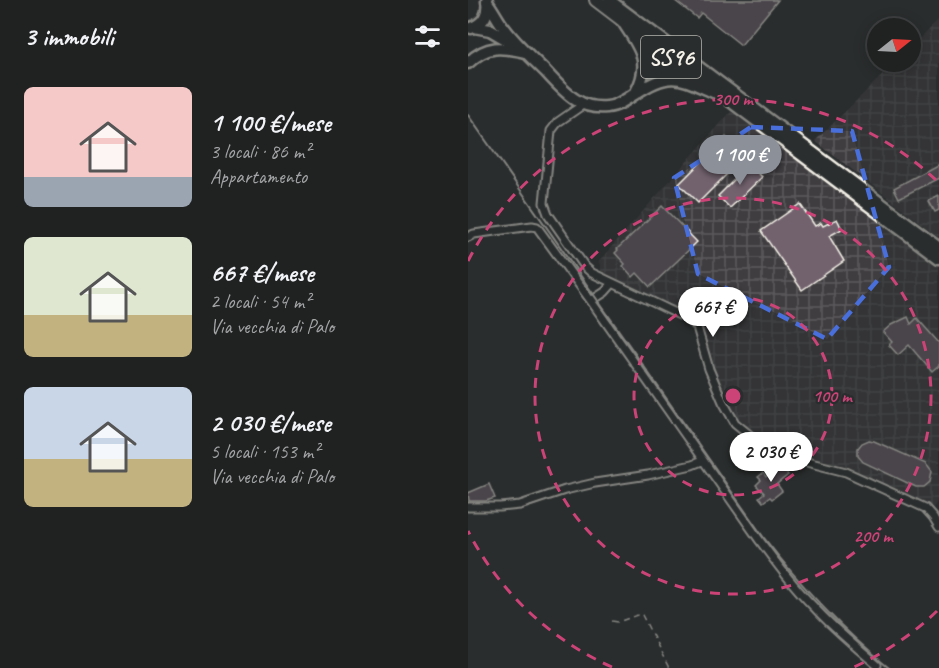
<!DOCTYPE html>
<html lang="it">
<head>
<meta charset="utf-8">
<style>
  :root { --surface:#202222; --page:#2d2f2f; --text:#f1f3f6; --muted:#a2a4a5; --line:#3d3f40; --accent:#8c9099 }
  body { margin:0; font-family:Caveat,sans-serif; background:var(--page); color:var(--text); height:100vh; display:flex; flex-direction:column; font-size:22px; white-space:nowrap }
  * { box-sizing:border-box; margin:0 }
  p { font-size:20px; color:var(--muted) }
  .icon { flex:none; width:33px; height:33px; fill:none; stroke:currentColor; stroke-width:2; stroke-linecap:round; stroke-linejoin:round }
  .map { position:relative; flex:1; overflow:hidden }
  .side { display:flex; flex-direction:column; background:var(--surface); width:468px }
  .side>* { flex:none }
  .needle { width:39px; rotate:72deg }
  .tools { position:absolute; left:399px; top:18px; display:grid; gap:12px }
  .tools a { display:grid; place-items:center; width:54px; height:54px; border-radius:50%; background:var(--surface); box-shadow:0 3px 15px #0003,0 0 0 2px var(--line); font-size:30px }
  .price { position:absolute; translate:-50% -51px; padding:0 14px; border-radius:21px; background:#fff; color:#222; font-size:20px; line-height:39px; filter:drop-shadow(0 2px 3px #0008) }
  .price::after { content:''; position:absolute; left:50%; top:36px; width:18px; height:14px; margin-left:-9px; background:inherit; clip-path:polygon(0 0,100% 0,50% 100%) }
  .price.on { background:var(--accent); color:#fff }
  ul { padding:0; list-style:none }
  li { display:flex; align-items:center; gap:18px; height:150px; padding:0 24px }
  li span { display:grid; place-items:center; flex:none; width:168px; height:120px; border-radius:9px; color:#555 }
  li>.icon { margin-inline-start:auto }
  span .icon { width:72px; height:72px; fill:#fffc; stroke-width:1 }
  li b { font-size:26px }
  h2 { display:flex; justify-content:space-between; align-items:center; height:72px; padding:0 24px; font-size:26px }
  main { display:flex; flex:1; min-height:0 }
  .map>svg:first-child { display:block }
  .industrial { fill:url(#industrial-grid) }
  .building { fill:#72626e; stroke:#f4f1e8; stroke-width:1.5 }
  .lines { fill:none; stroke-linecap:round; stroke-linejoin:round }
  .street-casing { stroke:#f4f1e8; stroke-width:11 }
  .secondary-casing { stroke:#f4f1e8; stroke-width:15 }
  .primary-casing { stroke:#f4f1e8; stroke-width:15 }
  .highway-casing { stroke:#f4f1e8; stroke-width:16 }
  .path { stroke:#f4f1e8; stroke-width:1.5; stroke-dasharray:6 4.5; stroke-linecap:butt }
  .street { stroke:#2a2d2e; stroke-width:7 }
  .secondary { stroke:#2a2d2e; stroke-width:10 }
  .primary { stroke:#2a2d2e; stroke-width:10 }
  .highway { stroke:#2a2d2e; stroke-width:12 }
  .rail { stroke:#f4f1e8; stroke-width:2 }
  .marked { fill:none; stroke:#486fdb; stroke-width:4.5; stroke-dasharray:12 8; stroke-linejoin:round }
  .ring { fill:none; stroke:#cc4377; stroke-width:3; stroke-dasharray:10 8 }
  .labels { text-anchor:middle; stroke-width:4.5; stroke-linejoin:round; paint-order:stroke }
  .shield { fill:#2a2d2e; stroke:#b7b6b0; stroke-width:1.5 }
  .shield-label { font-size:24px; font-weight:bold; fill:#f4f1e8 }
  .centre { fill:#cc4377; stroke:#2a2d2e; stroke-width:3 }
  .ring-label { font-size:18px; text-anchor:middle; font-weight:bold; fill:#cc4377; stroke:#2a2d2e; stroke-width:4.5; stroke-linejoin:round; paint-order:stroke }
</style>
</head>
<body>
<main>
<section class="side">
<h2>3 immobili<svg class="icon" aria-label="filters" viewBox="0 0 24 24"><path d="M4 7h16M4 17h16"/><circle cx="9" cy="7" r="2"/><circle cx="15" cy="17" r="2"/></svg></h2>
<ul>
<li><span style="background:linear-gradient(#f6c9c9 75%,#9aa5b1 0)"><svg class="icon" aria-label="home" viewBox="0 0 24 24"><path d="M3 11l9-7 9 7M6 9v11h12V9"/></svg></span><div><b>1 100 €/mese</b><p>3 locali · 86 m²</p><p>Appartamento</p></div></li>
<li><span style="background:linear-gradient(#dfe7d0 65%,#c2b280 0)"><svg class="icon" aria-label="home" viewBox="0 0 24 24"><path d="M3 11l9-7 9 7M6 9v11h12V9"/></svg></span><div><b>667 €/mese</b><p>2 locali · 54 m²</p><p>Via vecchia di Palo</p></div></li>
<li><span style="background:linear-gradient(#c9d6e8 60%,#c2b280 0)"><svg class="icon" aria-label="home" viewBox="0 0 24 24"><path d="M3 11l9-7 9 7M6 9v11h12V9"/></svg></span><div><b>2 030 €/mese</b><p>5 locali · 153 m²</p><p>Via vecchia di Palo</p></div></li>
</ul>
</section>
<div class="map">
<svg width="471" height="668" viewBox="0 0 471 668">
  <defs>
    <pattern id="industrial-grid" width="8" height="8" patternUnits="userSpaceOnUse" patternTransform="scale(1.5)"><rect width="8" height="8" fill="#403d41"/><path d="M0 4h8M4 0v8" fill="none" stroke="#5c5a5c"/></pattern>
  </defs>
  <rect width="100%" height="100%" fill="#2a2d2e"/>
  <filter id="ink" filterUnits="userSpaceOnUse"><feTurbulence type="fractalNoise" baseFrequency=".0167" numOctaves="2"/><feDisplacementMap in="SourceGraphic" scale="12" xChannelSelector="R" yChannelSelector="G"/><feConvolveMatrix kernelMatrix="1 2 1 2 8 2 1 2 1" color-interpolation-filters="sRGB"/></filter>
  <g filter="url(#ink)">
    <!-- industrial -->
    <path class="industrial" d="M471 19V237L347 141 428 62H442L443 47Z
      M268 106 334 162 471 260V499L465 508 334 461 289 441 261 412 239 361 229 327 135 278 131 261Z"/>
    <!-- building -->
    <path class="building" d="M206 0H310L273 45 233 13 229 18Z
      M258 137 277 156 230 203 211 184Z
      M282 164 294 177 262 208 250 196Z
      M471 164V178L431 198 426 188Z
      M471 196V210L467 212 461 201Z
      M332 204 347 226 353 223 355 226 369 219 374 229 361 236 376 261 334 290 293 231Z
      M194 206 229 242 182 287 169 273 165 277 155 266 157 264 147 253 150 250 149 249Z
      M440 317 443 324 449 318 471 343V366L464 372 441 345 430 355 421 345 424 342 415 332 423 325Z
      M401 440 406 441 458 464 464 472 462 482 456 487H448L395 462 390 456V448L394 443Z
      M312 465 320 475 309 484 314 491 304 499 302 497 295 502 291 497 296 493 288 485 293 480 290 477 295 473 298 477Z
      M21 484 27 498 18 501H1L0 493Z"/>
    <g class="lines">
      <!-- street casing -->
      <g class="street-casing">
        <path id="street" d="M116 104 90 122 83 131 76 203 80 214 117 267 124 273 222 320 229 327 241 369 255 402 267 423 289 441 315 456 378 472 457 508 465 517 471 527
          M0 237 6 234 64 226 69 227 123 301 292 541C309 564 326 587 346 607 365 628 387 646 409 665
          M123 301 137 292 145 283
          M0 507H32L52 505 97 490 127 483 180 475 224 465 234 461"/>
      </g>
      <!-- secondary casing -->
      <g class="secondary-casing">
        <path id="secondary" d="M19 2C26 11 30 21 37 29 49 45 64 58 78 72 87 82 97 93 108 100 117 106 129 108 139 107 150 106 159 99 168 93 204 69 212 78 248 93
          M153 19C170 45 185 61 168 92
          M6 27 22 30 46 44
          M3 28C16 23 21 14 19 0
          M0 63C19 44 34 47 58 52"/>
      </g>
      <!-- primary casing -->
      <g class="primary-casing">
        <path id="primary" d="M141 0 471 247
          M153 19 471 258"/>
      </g>
      <!-- highway casing -->
      <g class="highway-casing">
        <path id="highway" d="M128 0 153 19"/>
      </g>
      <!-- path -->
      <path class="path" d="M144 621 150 622 172 614 174 615 201 668"/>
      <!-- street -->
      <use href="#street" class="street"/>
      <!-- secondary -->
      <use href="#secondary" class="secondary"/>
      <!-- primary -->
      <use href="#primary" class="primary"/>
      <!-- highway -->
      <use href="#highway" class="highway"/>
      <!-- rail -->
      <path class="rail" d="M0 115 296 538C333 586 374 630 421 668"/>
    </g>
  </g>
  <!-- marked area -->
  <path d="M0 0H471V668H0ZM283 127 384 131 421 267 359 339 230 274 206 178Z" fill="#2a2d2e" fill-opacity=".55" fill-rule="evenodd"/>
  <path class="marked" d="M283 127 384 131 421 267 359 339 230 274 206 178Z"/>
  <!-- distance rings -->
  <g class="ring">
    <circle cx="265" cy="396" r="99"/>
    <circle cx="265" cy="396" r="198"/>
    <path d="M469 611A297 297 0 0 1 386 667M144 667A297 297 0 0 1 0 531M0 261A297 297 0 0 1 469 181"/>
  </g>
  <g class="labels">
    <!-- shield labels -->
    <rect class="shield" x="173" y="36" width="60" height="42" rx="4.5"/>
    <g class="shield-label">
      <text x="203" y="65">SS96</text>
    </g>
  </g>
  <circle cx="265" cy="396" r="9" class="centre"/>
  <g class="ring-label">
    <text x="265" y="105">300 m</text>
    <text x="364" y="402">100 m</text>
    <text x="405" y="542">200 m</text>
  </g>
</svg>
<div class="tools">
<a><svg class="needle" viewBox="-14 -14 28 28"><path d="M0-13l5 13h-10z" fill="#e53935"/><path d="M0 13l5-13h-10z" fill="#a2a4a5"/></svg></a>
</div>
<b class="price on" style="left:272px;top:186px">1 100 €</b>
<b class="price" style="left:245px;top:338px">667 €</b>
<b class="price" style="left:303px;top:483px">2 030 €</b>
</div>
</main>
</body>
</html>
